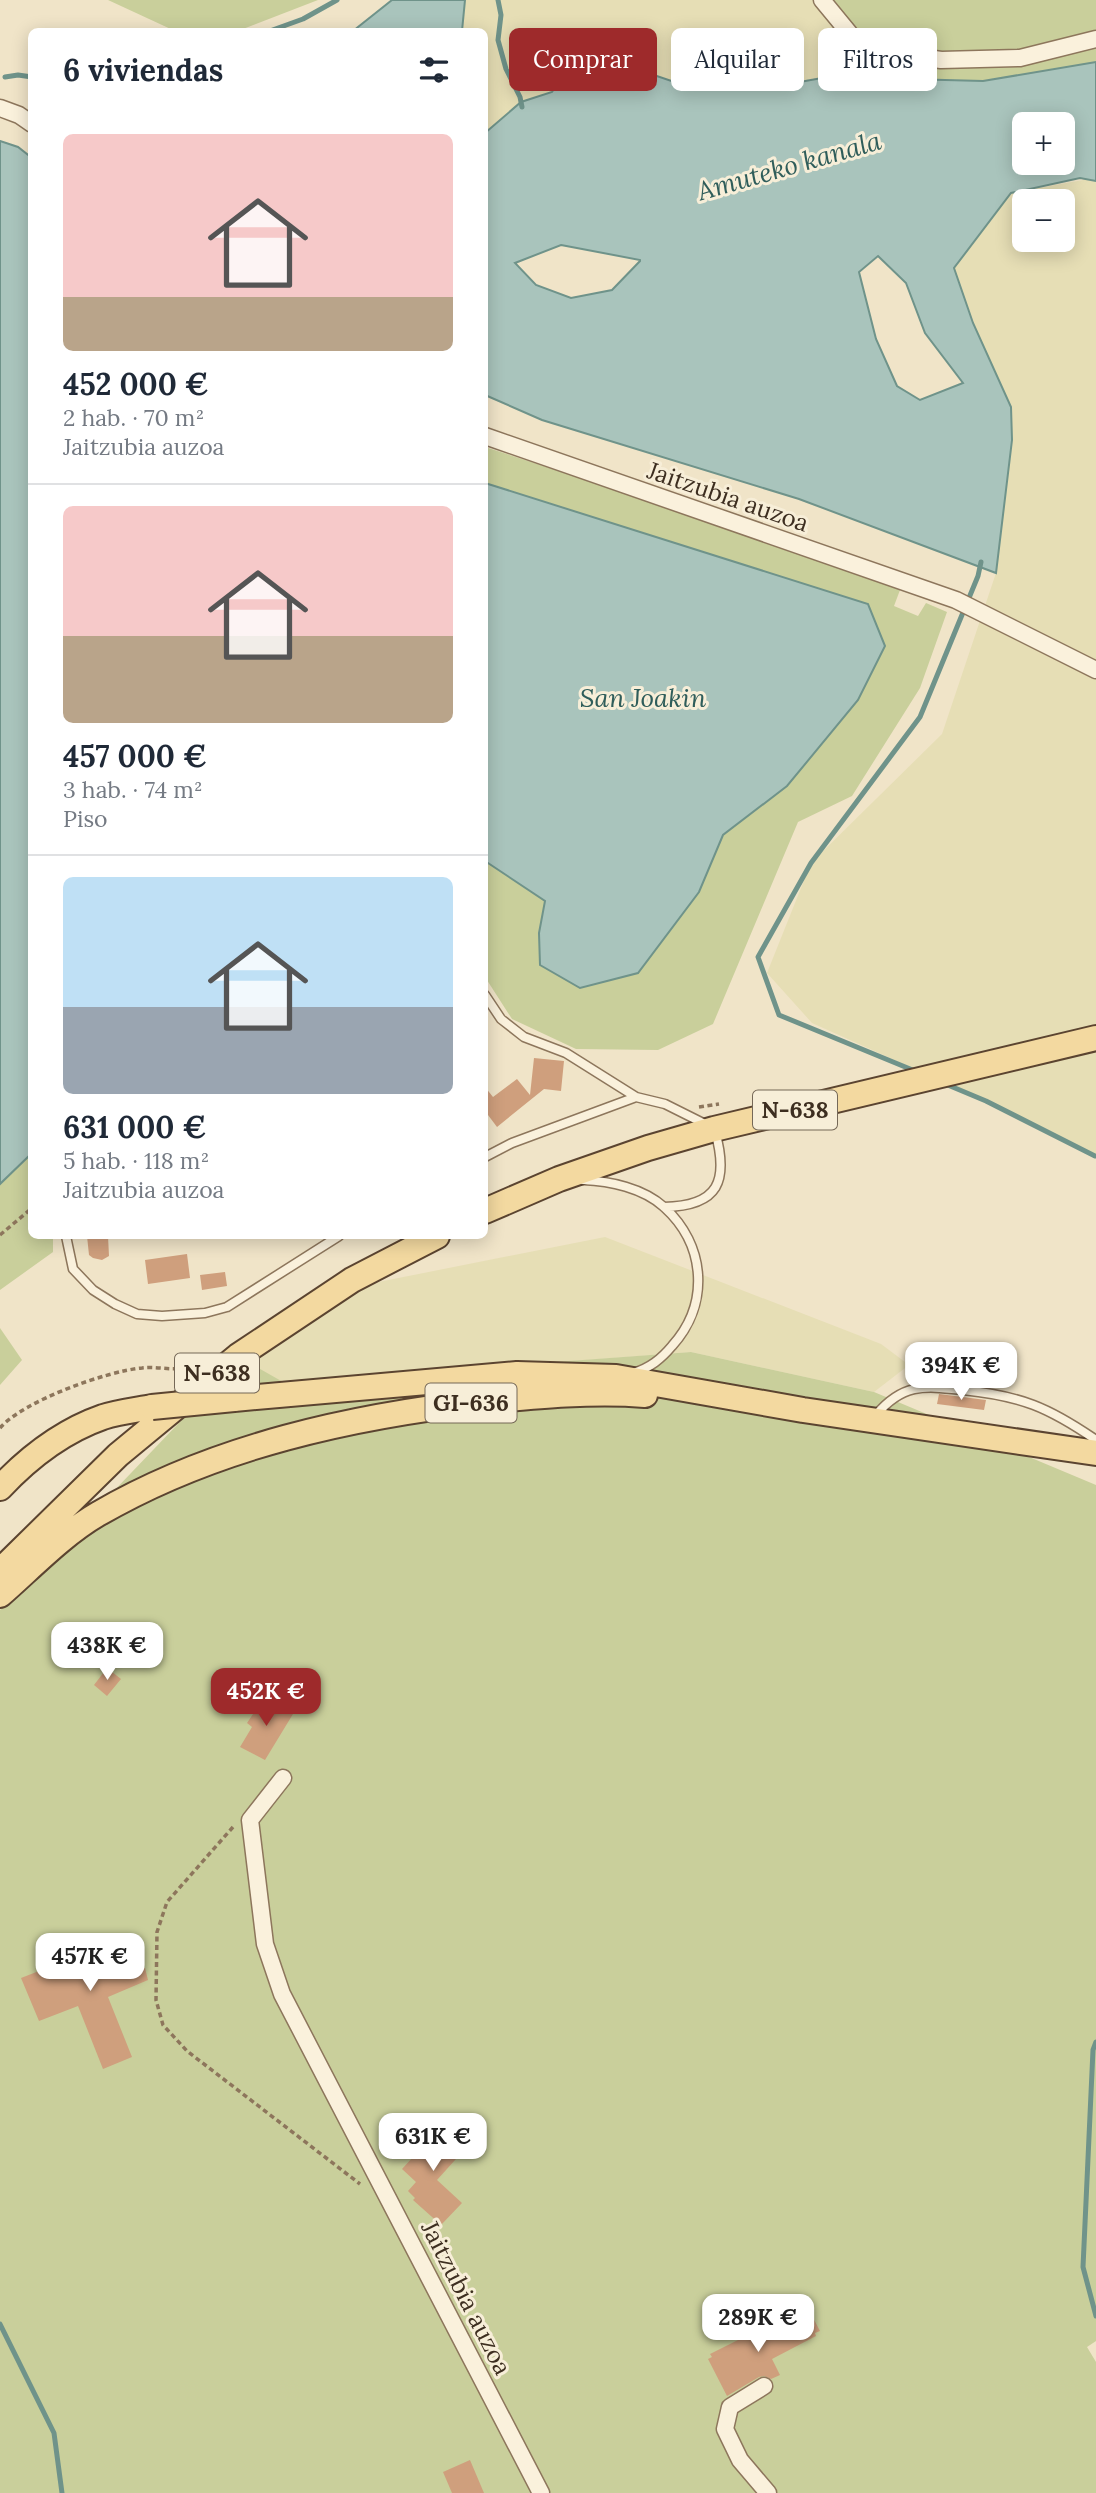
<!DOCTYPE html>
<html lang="es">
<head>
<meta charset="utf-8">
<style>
  :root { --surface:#fff; --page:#f6f6f7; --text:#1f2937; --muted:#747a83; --line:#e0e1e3; --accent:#9e2a2b }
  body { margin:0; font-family:Lora,serif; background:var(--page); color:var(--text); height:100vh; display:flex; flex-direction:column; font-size:26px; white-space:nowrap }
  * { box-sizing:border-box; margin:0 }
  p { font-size:23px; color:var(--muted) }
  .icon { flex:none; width:38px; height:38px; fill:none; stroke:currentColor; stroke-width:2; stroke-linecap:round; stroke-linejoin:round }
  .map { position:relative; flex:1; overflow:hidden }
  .details { position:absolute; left:28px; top:28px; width:460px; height:1211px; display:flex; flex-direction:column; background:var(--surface); border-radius:10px; box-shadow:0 4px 18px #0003 }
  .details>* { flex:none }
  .guide { position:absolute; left:509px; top:28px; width:481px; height:63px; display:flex; gap:14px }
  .fabs { position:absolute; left:1012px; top:112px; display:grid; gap:14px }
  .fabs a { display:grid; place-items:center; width:63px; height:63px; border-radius:10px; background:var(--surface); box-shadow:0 4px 18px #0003; font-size:35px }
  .price { position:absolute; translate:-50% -60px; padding:0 16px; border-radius:14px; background:#fff; color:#222; font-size:23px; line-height:46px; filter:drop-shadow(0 2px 4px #0008) }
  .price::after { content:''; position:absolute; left:50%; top:42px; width:21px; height:16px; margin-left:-10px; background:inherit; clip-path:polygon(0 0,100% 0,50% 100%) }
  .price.active { background:var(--accent); color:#fff }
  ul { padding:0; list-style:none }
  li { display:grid; align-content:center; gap:14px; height:371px; padding:0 35px }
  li+li { border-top:2px solid var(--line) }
  li span { display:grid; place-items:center; height:217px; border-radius:10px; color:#555 }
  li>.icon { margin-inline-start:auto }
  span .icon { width:126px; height:126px; fill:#fffc; stroke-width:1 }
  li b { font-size:30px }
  h2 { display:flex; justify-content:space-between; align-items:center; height:84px; padding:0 35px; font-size:30px }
  .tag { padding:0 24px; border-radius:10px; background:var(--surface); box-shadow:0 4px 18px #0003; font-size:24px; line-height:63px }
  .tag.active { background:var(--accent); color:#fff }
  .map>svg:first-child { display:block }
  .farmland { fill:#e6deb5; fill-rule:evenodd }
  .green { fill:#c9cf9b }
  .water { fill:#a9c4bc; stroke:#6f938a; stroke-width:2; fill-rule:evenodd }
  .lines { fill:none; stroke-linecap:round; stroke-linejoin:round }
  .stream { stroke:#6f938a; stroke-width:5 }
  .building { fill:#cf9f7d }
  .service-casing { stroke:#8d765c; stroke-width:11 }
  .minor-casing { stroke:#8d765c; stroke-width:19 }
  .primary-casing { stroke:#5b4430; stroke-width:28 }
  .path { stroke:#8d765c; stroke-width:3.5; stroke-dasharray:5 3.5; stroke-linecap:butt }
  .service { stroke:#faf1dc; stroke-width:8 }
  .minor { stroke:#faf1dc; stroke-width:16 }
  .primary { stroke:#f3d9a0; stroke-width:24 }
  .primary-bridge-casing { stroke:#5b4430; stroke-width:28; stroke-linecap:butt }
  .primary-bridge { stroke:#f3d9a0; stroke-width:24 }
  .labels { text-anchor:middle; stroke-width:6; stroke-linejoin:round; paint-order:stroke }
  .shield { fill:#f7eed8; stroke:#756857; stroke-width:2 }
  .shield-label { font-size:23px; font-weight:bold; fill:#3d2e20 }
  .street-label { font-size:24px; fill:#3d2e20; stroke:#f7eed8 }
  .water-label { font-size:26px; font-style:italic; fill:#2f5d5a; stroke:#f7eed8 }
</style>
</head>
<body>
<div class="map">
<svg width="1096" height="2493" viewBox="0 0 1096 2493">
  <rect width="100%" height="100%" fill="#f0e4c8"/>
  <!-- farmland -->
  <path class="farmland" d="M465 0H815L836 32 872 69 783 85 698 90 580 51 552 92 521 102 485 133V32H462Z
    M1089 179 1096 181V1156L986 1101 812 1023 767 973 811 863 942 734 996 573 1012 440 1011 407 973 323 954 268 1011 193ZM1024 201H1062V240H1024Z
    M605 1237 881 1344 909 1365 874 1392 691 1352 283 1383 241 1358 348 1288Z"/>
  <!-- green -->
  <path class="green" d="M108 0H318L235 32 175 31Z
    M815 0H1096V80L485 133 521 102 552 92 580 50 698 90 788 84 871 69 836 32Z
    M485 447 747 532 900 590 894 606 918 616 926 603 947 612 920 688 852 796 798 822 713 1024 658 1050 576 1049 512 1019 485 977V861L546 901 539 933 638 973 699 892 723 835 787 786 868 604 485 483Z
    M31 1153 32 1236H53V1252L0 1290V1184Z
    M0 1328 22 1360 0 1385Z
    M691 1352 874 1392 1096 1485V2341L1087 2347 1096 2362V2493H0V1610L241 1358 283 1382Z"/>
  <!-- water -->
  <path class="water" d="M392 0H465L462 31H353Z
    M580 50 698 90 783 85 872 69 907 79 983 81 1096 62V181L1080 178 1011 193 954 268 973 323 1011 407 1012 440 996 573 799 499 542 420 485 395V133L521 102 552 92ZM1062 124V163H1024V124ZM561 245 640 260V261L612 290 571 298 536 285 515 263ZM878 256 906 283 925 333 963 383 920 400 897 386 876 339 859 272Z
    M0 141 18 147 32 158V1153L0 1184Z
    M485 483 868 604 885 646 858 700 787 786 723 835 699 892 638 973 580 988 540 965 539 933 545 901 485 861Z"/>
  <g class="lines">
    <!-- stream -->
    <path class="stream" d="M498 0 501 15 498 40 506 69 520 97 522 107
      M267 32 303 19 337 0
      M5 77 18 75 32 77
      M915 1071 779 1015 758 957 811 863 920 717 978 576 981 562
      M943 1083 986 1101 1095 1156
      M1096 2042 1093 2050 1083 2267 1096 2316
      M0 2324 54 2433 62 2493"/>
  </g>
  <!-- building -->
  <path class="building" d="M534 1058 564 1061 561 1091 544 1089 497 1127 485 1111V1087L493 1097 517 1079 530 1095Z
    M87 1236H108L109 1256 102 1260 93 1258 89 1255Z
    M187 1254 190 1278 148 1284 145 1260Z
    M225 1272 227 1286 202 1290 200 1275Z
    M929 1342 987 1350 985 1364 990 1365 987 1387 940 1381 942 1364 926 1362Z
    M939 1394 986 1400 984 1410 937 1404Z
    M107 1668 121 1679 107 1696 94 1685Z
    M265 1696 293 1714 265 1760 240 1747 252 1727 247 1723Z
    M129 1936 141 1968H145L148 1980 108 1997 132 2057 103 2069 78 2006 39 2021 21 1978Z
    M440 2126 465 2149 437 2180 462 2203 441 2225 413 2200 415 2198 408 2191 416 2182 402 2169 413 2157 403 2147 417 2132 427 2141Z
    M811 2314 820 2331 815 2333 816 2336 772 2359 780 2375 771 2379 764 2376 759 2377 727 2396 708 2359 712 2357 710 2354 758 2330 762 2338Z
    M470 2460 484 2493H452L443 2472Z"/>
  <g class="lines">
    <!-- service casing -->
    <g class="service-casing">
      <path id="service" d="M485 995 501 1019 524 1037 566 1053 636 1097
        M485 1157 512 1143 636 1097 665 1104 705 1124
        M583 1180C610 1181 643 1188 664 1207 706 1245 710 1304 672 1346 661 1359 650 1368 633 1373
        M664 1207C719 1206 729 1181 715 1131
        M66 1236 73 1269 93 1290 115 1304 137 1314 162 1316 205 1313 227 1307 339 1236
        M876 1415C903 1383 924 1386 963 1390 1021 1396 1048 1407 1096 1440"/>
    </g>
    <!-- minor casing -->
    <g class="minor-casing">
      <path id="minor" d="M822 0 855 40 873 50 941 60 1020 58 1096 39
        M0 108 19 115 32 124
        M485 436 956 600 1096 670
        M283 1778 250 1820 265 1944 282 1994 541 2493
        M764 2386 730 2407 725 2429 740 2460 768 2493"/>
    </g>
    <!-- primary casing -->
    <g class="primary-casing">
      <path id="primary" d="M485 1211 559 1179 648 1148 714 1129 1096 1038
        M234 1399 517 1374 616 1377 803 1410 1096 1453
        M0 1488C29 1457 63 1431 103 1417 119 1412 136 1410 152 1407
        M0 1571 118 1455 238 1356 352 1280 437 1236
        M0 1595C31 1568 62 1535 98 1514 215 1446 353 1416 487 1401 539 1396 593 1391 645 1395"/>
    </g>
    <!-- path -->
    <path class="path" d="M699 1107 719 1104
      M0 1235 32 1208
      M0 1428C23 1401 107 1371 142 1368 158 1366 175 1372 190 1366
      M233 1827 167 1902 157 1932 156 2000 163 2025 187 2051 360 2184"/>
    <!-- service -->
    <use href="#service" class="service"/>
    <!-- minor -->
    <use href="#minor" class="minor"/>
    <!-- primary -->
    <use href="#primary" class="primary"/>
    <!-- primary-bridge casing -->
    <g class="primary-bridge-casing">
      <path id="primary-bridge" d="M152 1407 234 1399"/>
    </g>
    <!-- primary-bridge -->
    <use href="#primary-bridge" class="primary-bridge"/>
  </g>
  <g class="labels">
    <!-- shield labels -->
    <g class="shield">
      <rect x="753" y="1090.5" width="84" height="39" rx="5"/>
      <rect x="175" y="1353.5" width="84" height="39" rx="5"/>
      <rect x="425.5" y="1383.5" width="91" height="39" rx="5"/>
    </g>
    <g class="shield-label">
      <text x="795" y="1118">N-638</text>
      <text x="217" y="1381">N-638</text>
      <text x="471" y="1411">GI-636</text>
    </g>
    <!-- street labels -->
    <g class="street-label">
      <text transform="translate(728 497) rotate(19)" y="8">Jaitzubia auzoa</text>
      <text transform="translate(466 2298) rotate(63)" y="8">Jaitzubia auzoa</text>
    </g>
    <!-- water labels -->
    <g class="water-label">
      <text transform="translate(789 166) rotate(-16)" y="9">Amuteko kanala</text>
      <text x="643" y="707">San Joakin</text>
    </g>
  </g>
</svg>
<div class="fabs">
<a>+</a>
<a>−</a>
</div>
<b class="price" style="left:961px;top:1402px">394K €</b>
<b class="price" style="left:107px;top:1682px">438K €</b>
<b class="price active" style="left:266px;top:1728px">452K €</b>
<b class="price" style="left:90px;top:1993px">457K €</b>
<b class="price" style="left:433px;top:2173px">631K €</b>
<b class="price" style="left:758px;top:2354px">289K €</b>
<div class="guide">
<a class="tag active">Comprar</a>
<a class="tag">Alquilar</a>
<a class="tag">Filtros</a>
</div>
<section class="details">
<h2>6 viviendas<svg class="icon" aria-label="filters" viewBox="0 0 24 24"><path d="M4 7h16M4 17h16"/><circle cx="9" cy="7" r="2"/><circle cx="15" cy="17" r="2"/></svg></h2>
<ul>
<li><span style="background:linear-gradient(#f6c9c9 75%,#b9a48a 0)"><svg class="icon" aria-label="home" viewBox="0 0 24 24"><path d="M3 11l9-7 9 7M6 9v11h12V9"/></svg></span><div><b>452 000 €</b><p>2 hab. · 70 m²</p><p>Jaitzubia auzoa</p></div></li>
<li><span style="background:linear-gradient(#f6c9c9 60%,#b9a48a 0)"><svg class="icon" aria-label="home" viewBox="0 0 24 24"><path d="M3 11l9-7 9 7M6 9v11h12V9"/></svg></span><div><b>457 000 €</b><p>3 hab. · 74 m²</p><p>Piso</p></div></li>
<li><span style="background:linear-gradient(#bfe0f5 60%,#9aa5b1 0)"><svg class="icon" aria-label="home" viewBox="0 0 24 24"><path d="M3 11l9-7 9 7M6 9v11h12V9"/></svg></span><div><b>631 000 €</b><p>5 hab. · 118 m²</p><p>Jaitzubia auzoa</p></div></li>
</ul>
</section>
</div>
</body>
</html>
